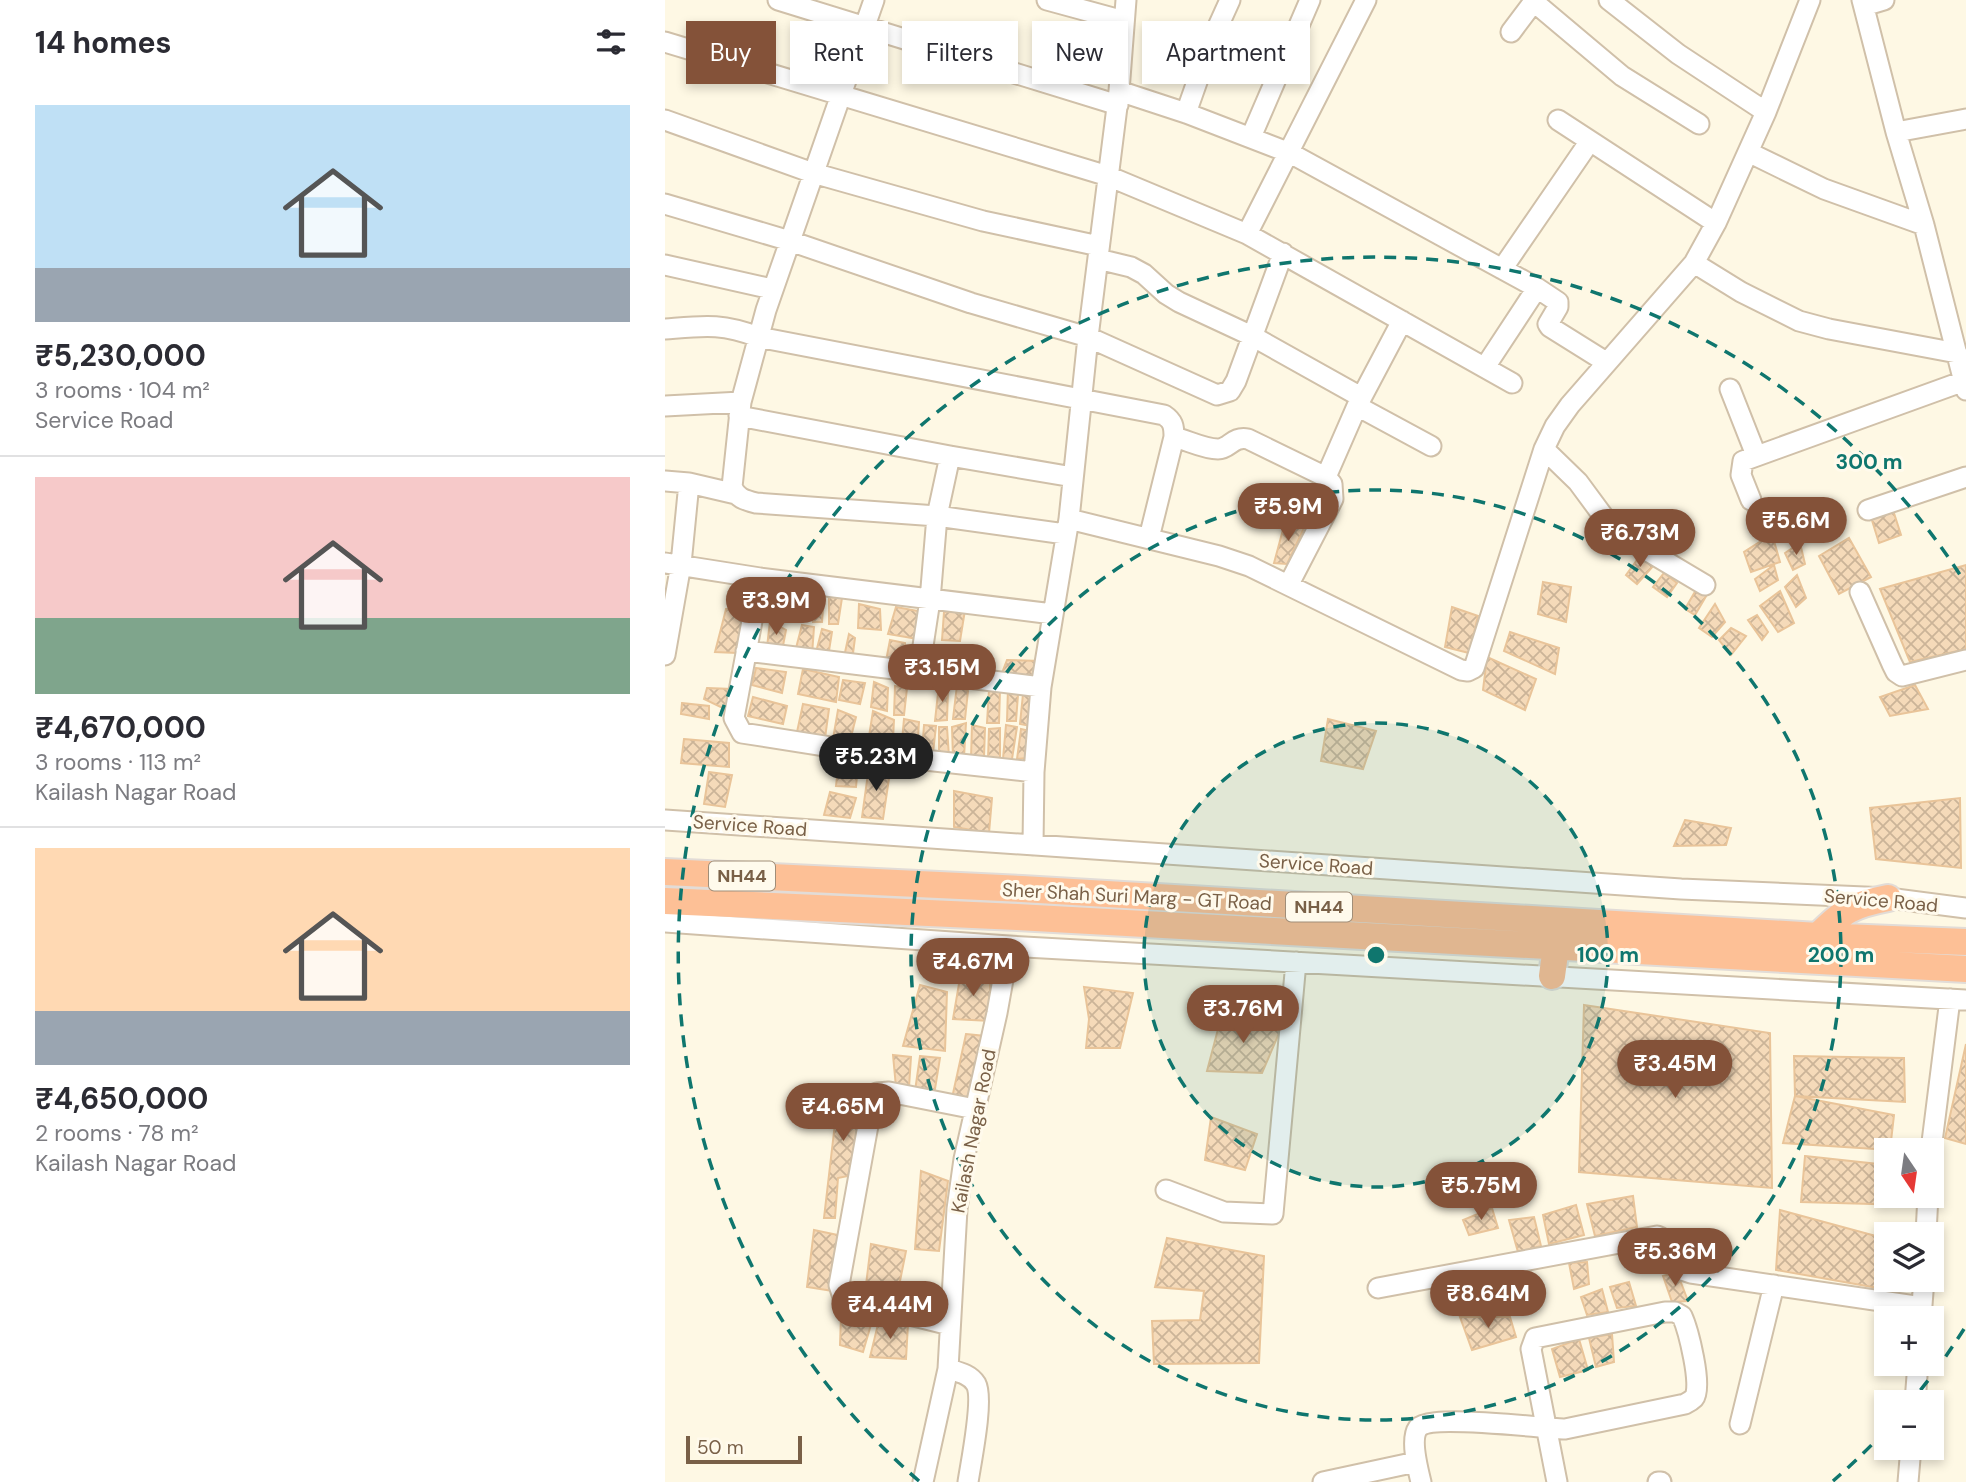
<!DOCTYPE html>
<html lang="en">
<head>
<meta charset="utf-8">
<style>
  :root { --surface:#fff; --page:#f2f2f3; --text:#2b2b33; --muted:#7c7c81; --line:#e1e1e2; --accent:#845239 }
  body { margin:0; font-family:"DM Sans",sans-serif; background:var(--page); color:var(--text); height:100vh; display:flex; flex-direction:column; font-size:26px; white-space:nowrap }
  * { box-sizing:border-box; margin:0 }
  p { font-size:23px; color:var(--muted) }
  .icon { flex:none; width:38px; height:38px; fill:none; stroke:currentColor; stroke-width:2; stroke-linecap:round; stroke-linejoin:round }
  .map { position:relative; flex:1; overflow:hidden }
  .drawer { display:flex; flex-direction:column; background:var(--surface); width:665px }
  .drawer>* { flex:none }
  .top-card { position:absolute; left:21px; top:21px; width:665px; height:63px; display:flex; gap:14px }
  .needle { width:46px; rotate:167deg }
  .buttons { position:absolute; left:1209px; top:1138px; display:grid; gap:14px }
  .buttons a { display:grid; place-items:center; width:70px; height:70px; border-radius:0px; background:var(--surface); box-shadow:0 4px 10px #0003; font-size:35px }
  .scale { position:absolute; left:21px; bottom:18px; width:116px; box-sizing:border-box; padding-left:7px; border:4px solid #796047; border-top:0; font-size:19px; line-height:24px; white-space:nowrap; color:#796047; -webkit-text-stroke:5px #fffaec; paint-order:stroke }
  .price { position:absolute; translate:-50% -60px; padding:0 16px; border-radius:24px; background:var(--accent); color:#fff; font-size:23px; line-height:46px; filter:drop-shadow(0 2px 4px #0008) }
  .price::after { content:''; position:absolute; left:50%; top:42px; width:21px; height:16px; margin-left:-10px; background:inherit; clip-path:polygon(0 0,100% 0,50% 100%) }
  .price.selected { background:#222; color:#fff }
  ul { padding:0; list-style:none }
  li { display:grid; align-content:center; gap:14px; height:371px; padding:0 35px }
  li+li { border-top:2px solid var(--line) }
  li span { display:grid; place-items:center; height:217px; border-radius:0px; color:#555 }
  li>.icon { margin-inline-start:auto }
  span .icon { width:126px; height:126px; fill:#fffc; stroke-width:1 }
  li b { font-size:30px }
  h2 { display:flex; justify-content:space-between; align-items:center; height:84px; padding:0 35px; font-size:30px }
  .chip { padding:0 24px; border-radius:0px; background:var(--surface); box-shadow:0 4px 10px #0003; font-size:24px; line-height:63px }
  .chip.selected { background:var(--accent); color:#fff }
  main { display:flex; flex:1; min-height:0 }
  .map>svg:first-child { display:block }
  .building { fill:url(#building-cross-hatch); stroke:#e9c499; stroke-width:2 }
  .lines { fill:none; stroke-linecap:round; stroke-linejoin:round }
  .minor-casing { stroke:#d0c0a9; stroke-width:23 }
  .highway-casing { stroke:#e2dcd7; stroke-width:30 }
  .minor { stroke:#fff; stroke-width:19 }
  .highway { stroke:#fdc096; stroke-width:26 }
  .ring { fill:none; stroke:#0f766e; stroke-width:3.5; stroke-dasharray:12 9 }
  .labels { text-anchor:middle; stroke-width:6; stroke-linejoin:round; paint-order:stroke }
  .shield { fill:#fffaec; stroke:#a18e78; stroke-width:2 }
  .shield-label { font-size:18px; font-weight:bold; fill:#796047 }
  .street-label { font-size:19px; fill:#796047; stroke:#fffaec }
  .centre { fill:#0f766e; stroke:#fffaec; stroke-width:3.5 }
  .ring-label { font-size:21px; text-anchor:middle; font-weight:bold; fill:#0f766e; stroke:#fffaec; stroke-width:6; stroke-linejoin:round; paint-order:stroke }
</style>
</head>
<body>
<main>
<section class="drawer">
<h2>14 homes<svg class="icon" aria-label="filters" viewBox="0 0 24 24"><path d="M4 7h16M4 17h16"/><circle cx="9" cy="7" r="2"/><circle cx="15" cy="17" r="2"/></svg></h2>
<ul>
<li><span style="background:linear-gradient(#bfe0f5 75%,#9aa5b1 0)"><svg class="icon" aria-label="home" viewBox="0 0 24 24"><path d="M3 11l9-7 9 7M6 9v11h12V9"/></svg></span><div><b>₹5,230,000</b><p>3 rooms · 104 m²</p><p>Service Road</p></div></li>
<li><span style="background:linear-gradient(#f6c9c9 65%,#7fa58c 0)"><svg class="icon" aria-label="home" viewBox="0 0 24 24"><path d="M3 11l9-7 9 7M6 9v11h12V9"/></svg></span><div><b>₹4,670,000</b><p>3 rooms · 113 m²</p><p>Kailash Nagar Road</p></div></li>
<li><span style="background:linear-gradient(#ffd9b3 75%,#9aa5b1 0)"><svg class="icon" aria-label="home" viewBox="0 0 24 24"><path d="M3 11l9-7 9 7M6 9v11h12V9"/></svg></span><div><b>₹4,650,000</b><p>2 rooms · 78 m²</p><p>Kailash Nagar Road</p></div></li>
</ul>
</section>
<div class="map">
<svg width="1301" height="1482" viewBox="0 0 1301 1482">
  <defs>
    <pattern id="building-cross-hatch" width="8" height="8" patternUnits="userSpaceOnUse" patternTransform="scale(1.75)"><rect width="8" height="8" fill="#f5dab9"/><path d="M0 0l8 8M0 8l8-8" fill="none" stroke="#cbb498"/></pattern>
  </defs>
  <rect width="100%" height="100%" fill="#fef8e4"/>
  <!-- building -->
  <path class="building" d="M1227 507 1236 535 1214 543 1205 514Z
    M620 522 639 528 622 564 609 563Z
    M1107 534 1115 562 1086 572 1079 552Z
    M1184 538 1206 577 1174 594 1154 556Z
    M1135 543 1140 564 1128 570 1120 553Z
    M977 553 989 565 972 584 961 575Z
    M1109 565 1113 580 1095 591 1090 579Z
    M1301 565V649L1245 662 1215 589Z
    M999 573 1012 583 1002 597 988 587Z
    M1132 575 1141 598 1131 607 1120 587Z
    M878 582 906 587 901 622 873 614Z
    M103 586 111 591 113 615 99 617Z
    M119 588 129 591 126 619H114Z
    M1031 590 1043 593 1030 615 1020 609Z
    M1115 591 1129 623 1113 632 1095 606Z
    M134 592 147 593 143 620 130 618Z
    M151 596H159L157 622H148Z
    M164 597 177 598 173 624H164Z
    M194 604 215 609 216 630 193 628Z
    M1050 604 1060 622 1047 637 1034 628Z
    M231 607 253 611V639L223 634Z
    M787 607 813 616 804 653 780 647Z
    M61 609 81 612 72 653 50 652Z
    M300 610 295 641 277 640 279 612Z
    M1092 615 1103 632 1097 640 1083 620Z
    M105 621 121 630 117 651 102 647Z
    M137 625 149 627 147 655 130 652Z
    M1066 628 1081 636 1066 655 1054 640Z
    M157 629 167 632 163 657 150 656Z
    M845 632 894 648 890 674 839 651Z
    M184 634 190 638 187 661 179 657Z
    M225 640 240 643 239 663 221 661Z
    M297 648 295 673 280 670 284 652Z
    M822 657 871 679 860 710 818 690Z
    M342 660 375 661 371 678H335Z
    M91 668 121 672 117 693 87 685Z
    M138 669 174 677 171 702 133 694Z
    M178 680 200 683 195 704 174 700Z
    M209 682 223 688 222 711 206 707Z
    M274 684 283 690 282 720 270 721Z
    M292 685 303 691 300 719H288Z
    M1250 685 1263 709 1225 716 1215 697Z
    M230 686 242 688 239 715H229Z
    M42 688 67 689 62 710 39 699Z
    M343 688 353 695 351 721H342Z
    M324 690H335L334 723H322Z
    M358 694 368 695 366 726 355 724Z
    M88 697 122 706 118 724 83 716Z
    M17 703 44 706V719L16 714Z
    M138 704 164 709 160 738 132 732Z
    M173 710 191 717 185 741 168 739Z
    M208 711 229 720 228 739H219L215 750 202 749Z
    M239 719 254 722 252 753 236 752Z
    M663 719 711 731 698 769 656 761Z
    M301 723 299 757 288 758 287 727Z
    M259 725 271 726 268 753H257Z
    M307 725 320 728 319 757 306 758Z
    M341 725 352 727 347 759H338Z
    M274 727H282L284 757H274Z
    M335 728V758L323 759 324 729Z
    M356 729 365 731 362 758 352 759Z
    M19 739 64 743V767L16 763Z
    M174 758 193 765 191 787 171 786Z
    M204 766 225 772 218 819 197 817Z
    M44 772 67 775 60 807 39 804Z
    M289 791 327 798 324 833 289 827Z
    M165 792 191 798 185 818 159 815Z
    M1295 798 1296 868 1211 859 1205 808Z
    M1020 820 1066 828 1061 845 1009 846Z
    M296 972 325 978V1021L288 1019Z
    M255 985 282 992 280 1051 238 1046Z
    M419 987 468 993 455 1048H421L424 1019Z
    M919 1005 1105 1033 1107 1188 914 1172Z
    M557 1014 618 1024 597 1073 542 1071Z
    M301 1034 320 1036 305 1099 287 1098Z
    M1301 1044V1144L1280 1138Z
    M228 1055 246 1057 244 1087H231Z
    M255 1056 275 1058 269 1095 250 1091Z
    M1129 1056 1239 1058 1240 1102 1130 1096Z
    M174 1089 200 1094 183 1176 173 1178 170 1218H159Z
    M1130 1096 1229 1115 1225 1150 1118 1143Z
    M546 1117 592 1134 580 1170 540 1160Z
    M1140 1156 1222 1165V1195H1242V1205L1136 1202Z
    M256 1171 283 1181 274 1251 250 1249Z
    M968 1196 972 1227 930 1236 922 1204Z
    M911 1205 919 1235 884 1244 878 1215Z
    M827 1208 833 1228 804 1235 798 1220Z
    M1115 1210 1222 1239V1279H1232L1230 1291 1111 1270Z
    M869 1217 876 1246 853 1252 844 1220Z
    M149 1230 173 1235 168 1291 142 1287Z
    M502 1238 599 1256 594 1363 489 1364 487 1321 535 1320 539 1291 490 1287Z
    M206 1244 241 1251 231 1301 200 1293Z
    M922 1262 924 1284 909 1289 904 1263Z
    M1012 1272 1023 1301 1007 1302 998 1276Z
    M845 1275 848 1300 831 1307 827 1276Z
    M964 1282 971 1306 952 1308 945 1287Z
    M937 1289 943 1312 922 1315 916 1297Z
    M176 1316 207 1321 198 1352 175 1345Z
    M795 1317H845L851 1337 807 1350Z
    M214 1320 243 1324 241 1359 205 1357Z
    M947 1334 949 1362 931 1367 924 1338Z
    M914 1339 923 1370 895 1377 887 1349Z"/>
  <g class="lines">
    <!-- minor casing -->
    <g class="minor-casing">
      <path id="minor" d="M113 0 453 105
        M209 0 101 310 76 402 67 487C72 498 79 500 91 503L272 516 400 534
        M382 0 459 21
        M944 0 1013 54 1101 112
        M1197 0 1231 132 1259 225 1301 390
        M869 2 957 76 1034 124
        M1199 6 1219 0
        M846 32 870 0
        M0 42 443 176 582 234 847 383
        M454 91 521 113 625 153 872 288 893 302V307L883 324 885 327 941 362
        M521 113 546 42 565 0
        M0 120 148 173 318 221 434 246
        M893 120 1051 223
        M1231 132 1301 119
        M586 137 645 0
        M1083 152 1159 189 1259 225
        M0 204 125 241 306 303 423 337 552 395 565 391 571 381 618 253
        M582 234 701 0
        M433 259 466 267 479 274 501 294 514 302 587 336 696 397
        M1029 263 1076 292 1134 321 1164 329 1292 353
        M0 265 107 289
        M837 269 925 141
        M0 329C39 326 56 323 93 337L499 415C508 421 509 426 509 437L484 538
        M820 367 872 288
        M1065 389 1091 455
        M0 406 76 402
        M692 406 766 446
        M74 416 285 456 408 477
        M509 437C522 440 539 449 553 449 565 449 567 436 583 439L661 477 667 484 668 499 624 584
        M879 449 913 482 944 524 961 538 1040 585
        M285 456 272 516 265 600 254 672 376 687
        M661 477 692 406 737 321
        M0 481 24 483 71 494
        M1086 500 1076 475 1078 461 1299 381
        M1203 510 1301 477
        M404 519 554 556 584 566 796 670 803 671 809 668 879 449 890 426 905 405 1029 263 1051 223 1101 112 1145 0
        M0 563 95 578 388 614
        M95 578 69 718 77 733 223 756 369 772
        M1195 592 1227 664 1231 672 1237 676 1301 660
        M81 651 254 672
        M0 655 16 564 24 483
        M0 820 1016 889 1223 898 1301 908
        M368 845 369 772 376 687 404 519 423 337 454 91 461 0
        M0 922 344 946 1301 1000
        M1266 1150 1285 999
        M501 1190 559 1212 608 1214 631 962
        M1261 1234 1263 1195
        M713 1288 992 1236C1007 1241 1009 1258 1017 1270L1026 1273 1257 1307
        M1256 1318 1259 1279
        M285 1325 185 1300 178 1297 174 1285 208 1098 212 1093 224 1092 310 1109
        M283 1369C293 1372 305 1374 311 1384 319 1399 306 1462 303 1482
        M1250 1402 1253 1363
        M1075 1424 1109 1285
        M258 1482 283 1369 292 1209 299 1159 332 1013 344 946
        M658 1482 751 1462
        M756 1482C753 1470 745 1439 753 1428 766 1414 876 1428 900 1429L1020 1404C1022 1403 1028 1399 1029 1398 1038 1387 1023 1329 1017 1316L1010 1312H1000L870 1338 866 1349 892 1482
        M993 1482H996
        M1243 1482 1246 1447"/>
    </g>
    <!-- highway casing -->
    <g class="highway-casing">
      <path id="highway" d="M0 872 357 889 1153 936 1301 942
        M0 901 352 917 1301 969
        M1153 936C1179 910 1187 905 1223 898
        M887 976 891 946"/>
    </g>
    <!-- minor -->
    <use href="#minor" class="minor"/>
    <!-- highway -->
    <use href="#highway" class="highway"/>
  </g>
  <!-- distance rings -->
  <circle cx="711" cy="955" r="232" fill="#0f766e" fill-opacity=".12"/>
  <g class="ring">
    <circle cx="711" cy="955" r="232"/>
    <circle cx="711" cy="955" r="465"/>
    <path d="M1299 1329A697 697 0 0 1 1249 1398M1221 1430A697 697 0 0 1 1168 1481M254 1481A697 697 0 1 1 1299 581"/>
  </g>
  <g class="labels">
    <!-- shield labels -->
    <g class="shield">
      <rect x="44" y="861.5" width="66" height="29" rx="5"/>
      <rect x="621" y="892.5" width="66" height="29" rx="5"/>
    </g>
    <g class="shield-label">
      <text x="77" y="882">NH44</text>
      <text x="654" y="913">NH44</text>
    </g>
    <!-- street labels -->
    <g class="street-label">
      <text transform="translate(85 825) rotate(4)" y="7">Service Road</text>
      <text transform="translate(651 864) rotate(4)" y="7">Service Road</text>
      <text transform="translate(472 896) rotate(3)" y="7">Sher Shah Suri Marg - GT Road</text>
      <text transform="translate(1216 900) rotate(5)" y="7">Service Road</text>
      <text transform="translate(308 1131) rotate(-79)" y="7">Kailash Nagar Road</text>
    </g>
  </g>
  <circle cx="711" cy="955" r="10" class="centre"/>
  <g class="ring-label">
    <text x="1204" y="469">300 m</text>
    <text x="943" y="962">100 m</text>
    <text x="1176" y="962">200 m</text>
  </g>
</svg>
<div class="buttons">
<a><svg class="needle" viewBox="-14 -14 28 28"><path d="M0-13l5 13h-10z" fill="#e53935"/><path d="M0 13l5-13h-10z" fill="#7c7c81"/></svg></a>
<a><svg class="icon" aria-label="layers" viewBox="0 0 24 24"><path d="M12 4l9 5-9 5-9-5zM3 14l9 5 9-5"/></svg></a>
<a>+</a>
<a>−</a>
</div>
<div class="scale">50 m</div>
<b class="price" style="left:623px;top:543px">₹5.9M</b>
<b class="price" style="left:1131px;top:557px">₹5.6M</b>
<b class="price" style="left:975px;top:569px">₹6.73M</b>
<b class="price" style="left:111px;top:637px">₹3.9M</b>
<b class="price" style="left:277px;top:704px">₹3.15M</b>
<b class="price selected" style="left:211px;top:793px">₹5.23M</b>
<b class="price" style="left:308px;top:998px">₹4.67M</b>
<b class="price" style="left:578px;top:1045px">₹3.76M</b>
<b class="price" style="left:1010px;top:1100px">₹3.45M</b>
<b class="price" style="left:178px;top:1143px">₹4.65M</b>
<b class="price" style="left:816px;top:1222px">₹5.75M</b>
<b class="price" style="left:1010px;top:1288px">₹5.36M</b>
<b class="price" style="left:823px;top:1330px">₹8.64M</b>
<b class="price" style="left:225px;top:1341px">₹4.44M</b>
<div class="top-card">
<a class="chip selected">Buy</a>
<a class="chip">Rent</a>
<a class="chip">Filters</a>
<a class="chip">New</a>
<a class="chip">Apartment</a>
</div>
</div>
</main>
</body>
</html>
